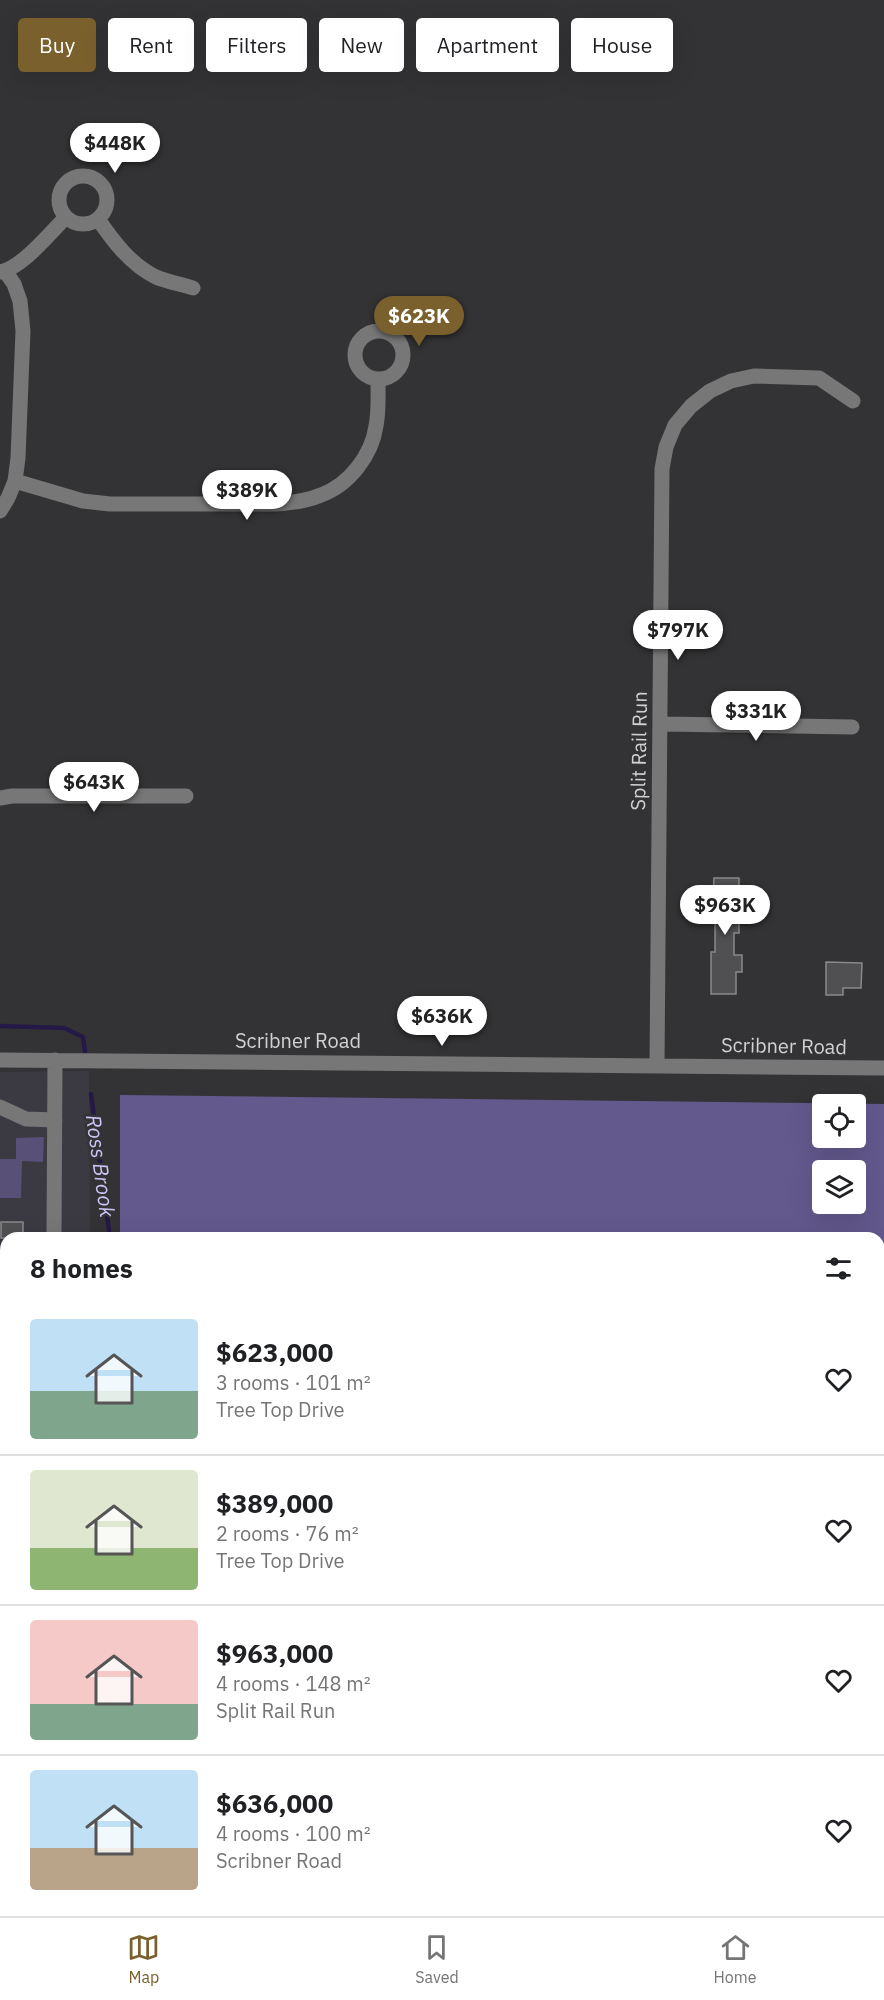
<!DOCTYPE html>
<html lang="en">
<head>
<meta charset="utf-8">
<style>
  :root { --surface:#fff; --page:#f6f6f6; --text:#202124; --muted:#757577; --line:#e0e0e0; --accent:#79602c }
  body { margin:0; font-family:"IBM Plex Sans",sans-serif; background:var(--page); color:var(--text); height:100vh; display:flex; flex-direction:column; font-size:22px; white-space:nowrap }
  * { box-sizing:border-box; margin:0 }
  p { font-size:20px; color:var(--muted) }
  .icon { flex:none; width:33px; height:33px; fill:none; stroke:currentColor; stroke-width:2; stroke-linecap:round; stroke-linejoin:round }
  .map { position:relative; flex:1; overflow:hidden }
  .side { position:absolute; left:0px; top:1232px; width:885px; height:686px; display:flex; flex-direction:column; background:var(--surface); border-radius:18px 18px 0 0; box-shadow:0 6px 24px #0002 }
  .side>* { flex:none }
  .hud { position:absolute; left:18px; top:18px; width:849px; height:54px; display:flex; gap:12px }
  .controls { position:absolute; left:812px; top:1094px; display:grid; gap:12px }
  .controls a { display:grid; place-items:center; width:54px; height:54px; border-radius:6px; background:var(--surface); box-shadow:0 6px 24px #0002; font-size:30px }
  .price { position:absolute; translate:-50% -51px; padding:0 14px; border-radius:21px; background:#fff; color:#222; font-size:20px; line-height:39px; filter:drop-shadow(0 2px 3px #0008) }
  .price::after { content:''; position:absolute; left:50%; top:36px; width:18px; height:14px; margin-left:-9px; background:inherit; clip-path:polygon(0 0,100% 0,50% 100%) }
  .price.active { background:var(--accent); color:#fff }
  ul { padding:0; list-style:none }
  li { display:flex; align-items:center; gap:18px; height:150px; padding:0 30px }
  li+li { border-top:2px solid var(--line) }
  li span { display:grid; place-items:center; flex:none; width:168px; height:120px; border-radius:6px; color:#555 }
  li>.icon { margin-inline-start:auto }
  span .icon { width:72px; height:72px; fill:#fffc; stroke-width:1 }
  li b { font-size:26px }
  h2 { display:flex; justify-content:space-between; align-items:center; height:72px; padding:0 30px; font-size:26px }
  .chip { padding:0 21px; border-radius:6px; background:var(--surface); box-shadow:0 6px 24px #0002; font-size:21px; line-height:54px }
  .chip.active { background:var(--accent); color:#fff }
  .menu { display:flex; justify-content:space-around; align-items:center; height:84px; border-top:2px solid var(--line); background:var(--surface); font-size:16px; color:var(--muted) }
  .menu a { display:grid; justify-items:center; gap:3px }
  .menu .active { color:var(--accent) }
  .map>svg:first-child { display:block }
  .built { fill:#3b3a42 }
  .green { fill:#585077 }
  .forest { fill:#63598d; fill-rule:evenodd }
  .water { fill:#251947 }
  .lines { fill:none; stroke-linecap:round; stroke-linejoin:round }
  .stream { stroke:#251947; stroke-width:4.5 }
  .building { fill:#505053; stroke:#89898c; stroke-width:1.5 }
  .minor { stroke:#777778; stroke-width:15 }
  .labels { text-anchor:middle; stroke-width:5; stroke-linejoin:round; paint-order:stroke }
  .street-label { font-size:20px; fill:#d1d1d2; stroke:#333335 }
  .water-label { font-size:21px; font-style:italic; fill:#cbc4f4; stroke:#333335 }
</style>
</head>
<body>
<div class="map">
<svg width="884" height="1916" viewBox="0 0 884 1916">
  <rect width="100%" height="100%" fill="#333335"/>
  <!-- built -->
  <path class="built" d="M89 1071 90 1237 6 1238V1892H0V1072Z"/>
  <!-- green -->
  <path class="green" d="M44 1137 43 1162 22 1161 21 1198H0V1159H16V1138Z
    M879 1890 884 1891V1916H807V1911H879Z
    M281 1911H380L378 1916H277Z
    M451 1911H691V1916H484L478 1912Z"/>
  <!-- forest -->
  <path class="forest" d="M120 1095 884 1104V1875H879V1238L120 1237ZM822 1104H855V1137H822ZM822 1170H855V1203H822Z"/>
  <!-- water -->
  <path class="water" d="M380 1911 478 1912 484 1916H378Z"/>
  <g class="lines">
    <!-- stream -->
    <path class="stream" d="M0 1026 64 1028 83 1037 85 1052
      M91 1094 110 1238"/>
  </g>
  <!-- building -->
  <path class="building" d="M714 878H739V933H734V955H742V972H736V994H711V952H715V918H712Z
    M826 962 862 963 861 988H843V995H826Z
    M1 1222H23V1238H1Z"/>
  <g class="lines">
    <!-- minor -->
    <path class="minor" d="M59 200a24 24 0 1 1 48 0a24 24 0 1 1-48 0Z
      M98 219C113 241 131 265 156 277 168 282 181 284 193 288
      M0 272C22 268 50 233 66 217
      M355 355a24 24 0 1 1 48 0a24 24 0 1 1-48 0Z
      M15 481 83 501 110 504H276C291 503 307 501 321 495 349 485 372 455 376 426 379 411 378 395 378 380
      M0 511 8 498 15 481 18 458 23 331 20 301 14 284 5 271
      M661 724 852 727
      M0 798 12 796H186
      M0 1060 884 1068
      M657 1065 662 469 666 447 675 425 691 406 710 391 731 381 754 376 819 378 853 401
      M0 1107 26 1119 55 1120
      M54 1238 55 1060
      M0 1510H6"/>
  </g>
  <g class="labels">
    <!-- street labels -->
    <g class="street-label">
      <text transform="translate(639 751) rotate(-89)" y="7">Split Rail Run</text>
      <text x="298" y="1048">Scribner Road</text>
      <text transform="translate(784 1046) rotate(1)" y="7">Scribner Road</text>
    </g>
    <!-- water labels -->
    <g class="water-label">
      <text transform="translate(100 1166) rotate(82)" y="7">Ross Brook</text>
    </g>
  </g>
</svg>
<div class="controls">
<a><svg class="icon" aria-label="locate" viewBox="0 0 24 24"><circle cx="12" cy="12" r="6"/><path d="M12 2v4M12 18v4M2 12h4M18 12h4"/></svg></a>
<a><svg class="icon" aria-label="layers" viewBox="0 0 24 24"><path d="M12 4l9 5-9 5-9-5zM3 14l9 5 9-5"/></svg></a>
</div>
<b class="price" style="left:115px;top:174px">$448K</b>
<b class="price active" style="left:419px;top:347px">$623K</b>
<b class="price" style="left:247px;top:521px">$389K</b>
<b class="price" style="left:678px;top:661px">$797K</b>
<b class="price" style="left:756px;top:742px">$331K</b>
<b class="price" style="left:94px;top:813px">$643K</b>
<b class="price" style="left:725px;top:936px">$963K</b>
<b class="price" style="left:442px;top:1047px">$636K</b>
<div class="hud">
<a class="chip active">Buy</a>
<a class="chip">Rent</a>
<a class="chip">Filters</a>
<a class="chip">New</a>
<a class="chip">Apartment</a>
<a class="chip">House</a>
</div>
<section class="side">
<h2>8 homes<svg class="icon" aria-label="filters" viewBox="0 0 24 24"><path d="M4 7h16M4 17h16"/><circle cx="9" cy="7" r="2"/><circle cx="15" cy="17" r="2"/></svg></h2>
<ul>
<li><span style="background:linear-gradient(#bfe0f5 60%,#7fa58c 0)"><svg class="icon" aria-label="home" viewBox="0 0 24 24"><path d="M3 11l9-7 9 7M6 9v11h12V9"/></svg></span><div><b>$623,000</b><p>3 rooms · 101 m²</p><p>Tree Top Drive</p></div><svg class="icon" aria-label="heart" viewBox="0 0 24 24"><path d="M12 20l-8-8c-3-5 5-10 8-4 3-6 11-1 8 4z"/></svg></li>
<li><span style="background:linear-gradient(#dfe7d0 65%,#8fb573 0)"><svg class="icon" aria-label="home" viewBox="0 0 24 24"><path d="M3 11l9-7 9 7M6 9v11h12V9"/></svg></span><div><b>$389,000</b><p>2 rooms · 76 m²</p><p>Tree Top Drive</p></div><svg class="icon" aria-label="heart" viewBox="0 0 24 24"><path d="M12 20l-8-8c-3-5 5-10 8-4 3-6 11-1 8 4z"/></svg></li>
<li><span style="background:linear-gradient(#f6c9c9 70%,#7fa58c 0)"><svg class="icon" aria-label="home" viewBox="0 0 24 24"><path d="M3 11l9-7 9 7M6 9v11h12V9"/></svg></span><div><b>$963,000</b><p>4 rooms · 148 m²</p><p>Split Rail Run</p></div><svg class="icon" aria-label="heart" viewBox="0 0 24 24"><path d="M12 20l-8-8c-3-5 5-10 8-4 3-6 11-1 8 4z"/></svg></li>
<li><span style="background:linear-gradient(#bfe0f5 65%,#b9a48a 0)"><svg class="icon" aria-label="home" viewBox="0 0 24 24"><path d="M3 11l9-7 9 7M6 9v11h12V9"/></svg></span><div><b>$636,000</b><p>4 rooms · 100 m²</p><p>Scribner Road</p></div><svg class="icon" aria-label="heart" viewBox="0 0 24 24"><path d="M12 20l-8-8c-3-5 5-10 8-4 3-6 11-1 8 4z"/></svg></li>
</ul>
</section>
</div>
<nav class="menu">
<a class="active"><svg class="icon" aria-label="map" viewBox="0 0 24 24"><path d="M3 6l6-2 6 2 6-2v14l-6 2-6-2-6 2zM9 4v14M15 6v14"/></svg>Map</a>
<a><svg class="icon" aria-label="saved" viewBox="0 0 24 24"><path d="M7 4h10v16l-5-4-5 4z"/></svg>Saved</a>
<a><svg class="icon" aria-label="home" viewBox="0 0 24 24"><path d="M3 11l9-7 9 7M6 9v11h12V9"/></svg>Home</a>
</nav>
</body>
</html>
